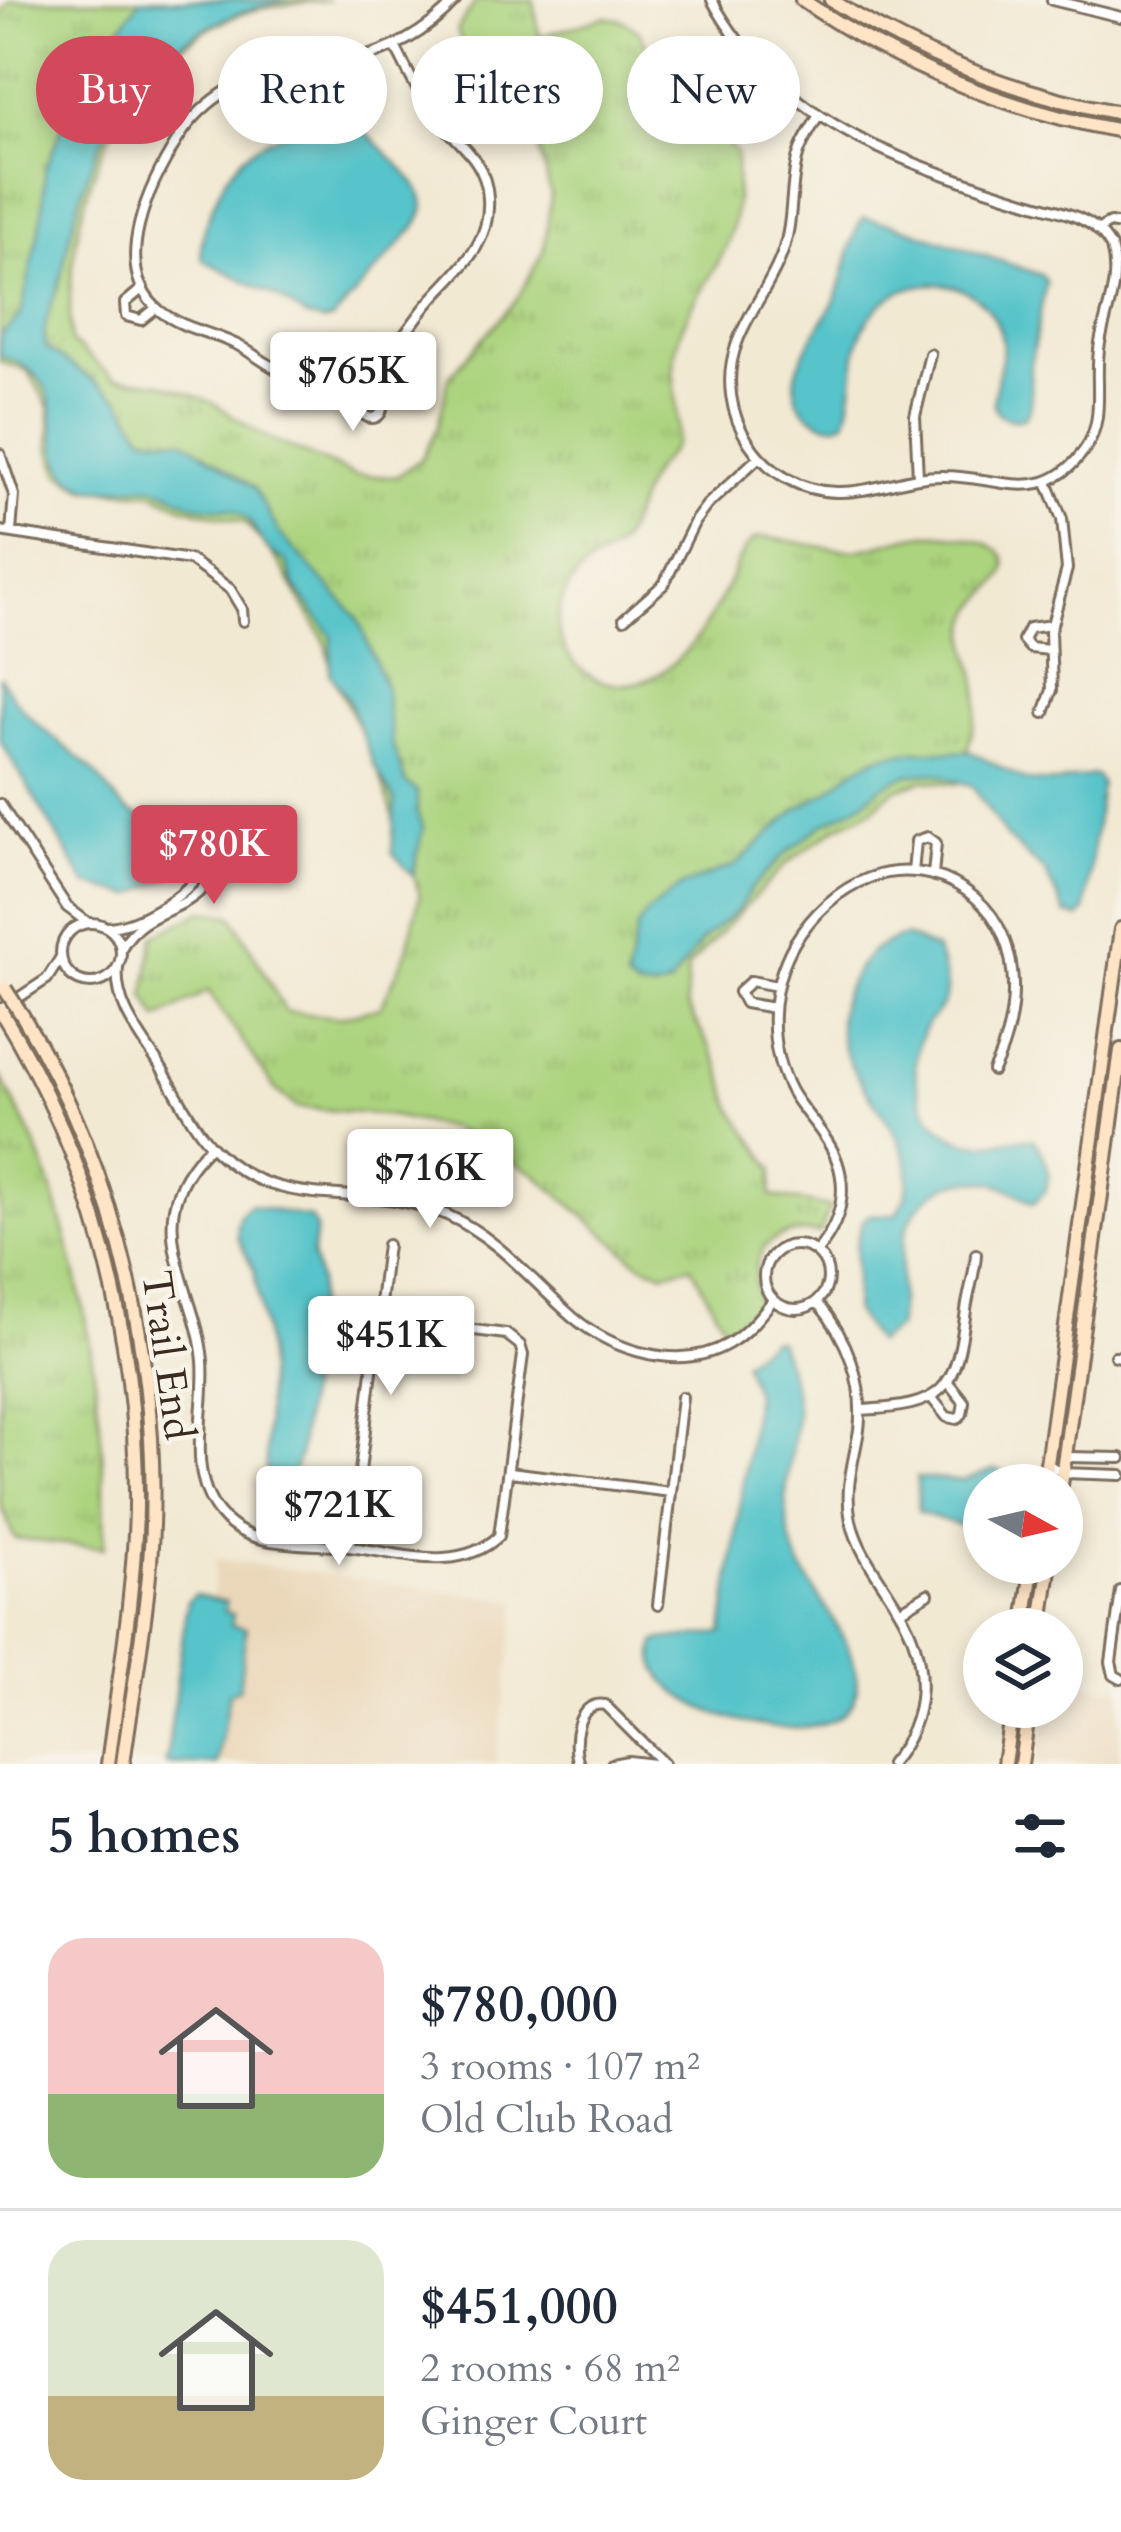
<!DOCTYPE html>
<html lang="en">
<head>
<meta charset="utf-8">
<style>
  :root { --surface:#fff; --page:#f6f6f7; --text:#1f2937; --muted:#747a83; --line:#e0e1e3; --accent:#d1495b }
  body { margin:0; font-family:Cardo,serif; background:var(--page); color:var(--text); height:100vh; display:flex; flex-direction:column; font-size:45px; white-space:nowrap }
  * { box-sizing:border-box; margin:0 }
  p { font-size:39px; color:var(--muted) }
  .icon { flex:none; width:66px; height:66px; fill:none; stroke:currentColor; stroke-width:2; stroke-linecap:round; stroke-linejoin:round }
  .map { position:relative; height:1764px; overflow:hidden }
  .sheet { display:flex; flex-direction:column; background:var(--surface); flex:1 }
  .sheet>* { flex:none }
  .top-card { position:absolute; left:36px; top:36px; width:1050px; height:108px; display:flex; gap:24px }
  .needle { width:78px; rotate:98deg }
  .controls { position:absolute; left:963px; top:1464px; display:grid; gap:24px }
  .controls a { display:grid; place-items:center; width:120px; height:120px; border-radius:50%; background:var(--surface); box-shadow:0 6px 18px #0003; font-size:60px }
  .price { position:absolute; translate:-50% -102px; padding:0 27px; border-radius:12px; background:#fff; color:#222; font-size:39px; line-height:78px; filter:drop-shadow(0 3px 6px #0008) }
  .price::after { content:''; position:absolute; left:50%; top:72px; width:36px; height:27px; margin-left:-18px; background:inherit; clip-path:polygon(0 0,100% 0,50% 100%) }
  .price.selected { background:var(--accent); color:#fff }
  ul { padding:0; list-style:none }
  li { display:flex; align-items:center; gap:36px; height:300px; padding:0 48px }
  li+li { border-top:3px solid var(--line) }
  li span { display:grid; place-items:center; flex:none; width:336px; height:240px; border-radius:36px; color:#555 }
  li>.icon { margin-inline-start:auto }
  span .icon { width:144px; height:144px; fill:#fffc; stroke-width:1 }
  li b { font-size:51px }
  h2 { display:flex; justify-content:space-between; align-items:center; height:144px; padding:0 48px; font-size:51px }
  .chip { padding:0 42px; border-radius:54px; background:var(--surface); box-shadow:0 6px 18px #0003; font-size:42px; line-height:108px }
  .chip.selected { background:var(--accent); color:#fff }
  .map>svg:first-child { display:block }
  .built { fill:#ebd8ba }
  .grass { fill:url(#grass-tufts); stroke:#747f4e; stroke-width:3 }
  .water { fill:#56c4ca; stroke:#487774; stroke-width:3 }
  .lines { fill:none; stroke-linecap:round; stroke-linejoin:round }
  .street-casing { stroke:#7b6d5d; stroke-width:14 }
  .secondary-casing { stroke:#7b6d5d; stroke-width:18 }
  .street { stroke:#fff; stroke-width:8 }
  .secondary { stroke:#ffe4c6; stroke-width:12 }
  .secondary-bridge-casing { stroke:#7b6d5d; stroke-width:18; stroke-linecap:butt }
  .secondary-bridge { stroke:#ffe4c6; stroke-width:12 }
  .labels { text-anchor:middle; stroke-width:9; stroke-linejoin:round; paint-order:stroke }
  .street-label { font-size:42px; fill:#3b2a1e; stroke:#f7f3e8 }
</style>
</head>
<body>
<div class="map">
<svg width="1121" height="1764" viewBox="0 0 1121 1764">
  <defs>
    <pattern id="grass-tufts" width="24" height="20" patternUnits="userSpaceOnUse" patternTransform="scale(3)"><rect width="24" height="20" fill="#acd47f"/><path d="M3 7l-1-3M5 7V3M7 7l1-3M15 17l-1-3M17 17v-4M19 17l1-3" fill="none" stroke="#95b66d"/></pattern>
  </defs>
  <rect width="100%" height="100%" fill="#f7f3e8"/>
  <filter id="ink" filterUnits="userSpaceOnUse"><feTurbulence type="fractalNoise" baseFrequency=".00833" numOctaves="2"/><feDisplacementMap in="SourceGraphic" scale="24" xChannelSelector="R" yChannelSelector="G"/><feConvolveMatrix kernelMatrix="1 2 1 2 8 2 1 2 1" color-interpolation-filters="sRGB"/></filter>
  <filter id="wash" filterUnits="userSpaceOnUse"><feTurbulence type="fractalNoise" baseFrequency=".004" numOctaves="4" result="noise"/><feDisplacementMap in="SourceGraphic" scale="48" xChannelSelector="R" yChannelSelector="G"/><feGaussianBlur stdDeviation="2.7" result="paint"/><feColorMatrix in="noise" values="0 0 0 0 0 0 0 0 0 0 0 0 0 0 0 0 0 1.4 0 .05"/><feComposite in="paint" operator="in"/></filter>
  <g filter="url(#wash)">
    <rect width="100%" height="100%" fill="#f2e9d3"/>
    <!-- built -->
    <path class="built" d="M216 1559 518 1601 495 1764H195Z
      M1062 1681 1121 1689V1764H1036L1043 1707H1062Z"/>
    <!-- grass -->
    <path class="grass" d="M11 0H330C299 3 261 6 231 18 109 70 62 219 71 342L114 378 161 383 210 401 264 436 354 475 397 477 422 458 438 426 449 377 516 301 544 250 551 195 536 137 498 87 468 58 457 30 477 0H534L539 37 604 17 622 20 638 30 656 64 736 153C737 185 739 221 724 251 709 281 688 307 678 339 669 370 678 399 678 430 678 451 661 458 651 475 637 496 633 530 615 548 610 554 599 558 592 562 565 583 548 616 565 649 574 667 594 682 614 684 670 690 707 629 728 584 735 570 742 545 757 538 768 534 831 552 855 550 879 547 902 536 926 534 946 533 1017 539 1004 573 998 588 976 598 969 625 963 649 979 671 978 696 977 725 964 756 957 784L923 780 894 790 872 810 837 827 787 863 688 967 686 1005 719 1064 733 1109 773 1169 771 1196 830 1207 820 1233C768 1228 747 1251 758 1303L726 1330 691 1266 664 1273 639 1263 535 1174 450 1128 392 1116 296 1107 275 1089 208 991 158 1019 145 995 154 936 203 911 232 915 286 1012 339 1017 381 1007 406 953 420 895 374 759 332 674 326 644 278 561 244 522 184 507 152 493 85 489 59 473 50 449V409L29 372 0 362V15Z
      M0 1075C15 1105 33 1135 44 1167 88 1291 107 1417 104 1548L15 1539 0 1503Z"/>
    <!-- water -->
    <path class="water" d="M140 0H290C143 26 88 132 63 268 58 295 39 322 46 348L120 399 144 436 185 440 254 488 280 534 357 617 385 687 392 744 406 783 417 791V813L423 827 413 876 392 852 395 801 373 763 349 701 330 673 332 637 295 586 287 562C282 558 276 556 271 552 256 541 256 520 236 511 221 505 204 509 191 503 179 499 169 490 157 488 131 482 98 498 75 481 30 446 85 382 0 356V336L21 315 42 216 45 170 65 119 70 87 109 44Z
      M350 124C367 131 419 181 423 200 426 211 420 217 415 227L333 319 323 322 306 317 279 298 203 260C198 245 205 229 210 214 234 140 278 129 350 124Z
      M864 218 893 224 1041 275 1046 282 1030 366 1031 406 1025 417C1010 423 991 415 994 397 998 367 1012 346 993 316 961 266 886 278 863 329 851 357 856 392 845 421 831 428 823 424 811 416 769 385 821 330 836 298 846 276 850 232 864 218Z
      M0 676C25 723 54 735 90 768 104 781 113 800 127 810 151 829 175 804 183 860L171 877 132 896 86 884 0 740Z
      M914 751 971 752 1027 781 1054 783 1095 775 1101 783 1085 911 1079 918 1066 914 1045 872 1007 838 972 786 935 773 909 774 880 787 862 803 822 825 784 855 751 889 738 910 702 940 670 985 657 990 637 989 626 981 637 927 648 912 681 886 736 865 796 810 830 790 853 770 880 756Z
      M905 936 935 949C942 964 951 987 943 1003 940 1012 930 1018 926 1026 903 1066 918 1129 967 1142 988 1148 1011 1137 1033 1139 1049 1159 1057 1186 1033 1203 1022 1197 1012 1189 1000 1185 960 1170 915 1193 905 1235 898 1265 903 1297 897 1328L876 1343 854 1311 856 1245 862 1222 869 1215 897 1214C950 1128 798 1076 850 982 864 955 875 945 905 936Z
      M250 1205 310 1218 316 1228 312 1255 319 1282 299 1458 291 1476 266 1470 267 1350 254 1270 238 1238 237 1224 240 1214Z
      M771 1339 778 1340C787 1365 798 1392 796 1419 791 1461 780 1494 790 1537 801 1589 865 1642 856 1694 840 1764 633 1714 656 1643L662 1640 723 1633 755 1393 743 1362Z
      M996 1469 1005 1473 1004 1485H984V1540L968 1528 918 1512 917 1478 962 1481Z
      M194 1595 226 1602 225 1612 233 1614 231 1625 246 1628 239 1689 229 1693 217 1764H166L187 1602Z"/>
  </g>
  <g filter="url(#ink)">
    <g class="lines">
      <!-- street casing -->
      <g class="street-casing">
        <path id="street" d="M712 0C749 70 816 121 888 152 932 172 979 187 1025 201 1046 208 1075 213 1093 226 1100 231 1107 240 1111 247 1121 281 1106 309 1100 343 1093 378 1107 418 1085 449 1044 508 1000 476 944 476 907 475 873 493 837 492 762 491 711 413 737 343 748 312 771 285 782 254 793 225 790 194 796 164 799 146 810 131 819 115
          M1052 0 1121 17
          M395 46C406 68 416 90 430 110 452 140 486 156 488 198 491 244 461 267 433 298 407 326 390 367 351 380 307 395 278 370 243 348 217 333 184 330 160 311 107 268 151 181 180 136 204 99 248 73 292 66 310 63 329 65 347 61 389 53 427 32 456 0
          M1097 230 1110 223 1121 225
          M143 288 125 303 126 316 141 320 156 308
          M362 408a10 10 0 1 1 20 0a10 10 0 1 1-20 0Z
          M0 454 14 495 11 532
          M918 477 915 416 930 354
          M0 531 190 560 230 589 242 609 243 621
          M624 619 664 584 695 521 707 505 759 457
          M1049 650 1030 648 1023 640 1029 628 1052 625
          M1044 713 1052 690 1050 632 1067 569 1062 519 1047 482
          M0 804 67 907 87 922
          M913 872 916 841 928 837 936 843 933 875
          M61 953a30 30 0 1 1 60 0a30 30 0 1 1-60 0Z
          M107 927C137 926 184 897 201 872 209 861 210 848 213 834
          M122 947C152 893 226 923 214 827
          M118 968C114 1005 141 1036 160 1066 177 1093 193 1128 215 1150 284 1218 364 1178 447 1215 499 1238 532 1282 574 1318 614 1351 680 1372 728 1344 746 1334 760 1316 773 1300
          M774 1008 745 1003 739 992 751 981 777 986
          M0 1010 47 979 61 957
          M211 1146C192 1163 179 1182 174 1208 165 1257 199 1310 203 1361 207 1410 185 1471 219 1513 249 1551 306 1542 349 1547 398 1552 457 1575 499 1536L523 1355 520 1345 506 1334 378 1318
          M764 1277a32 32 0 1 1 64 0a32 32 0 1 1-64 0Z
          M817 1251C847 1216 851 1173 823 1135 813 1120 800 1107 791 1091 766 1044 769 987 795 942 812 915 838 889 869 878 901 866 938 871 965 890 1025 930 1022 1013 993 1071
          M817 1302C847 1337 865 1383 859 1430 854 1461 844 1488 851 1521 859 1555 882 1580 899 1610 929 1660 930 1719 890 1764
          M1115 1356 1121 1357
          M931 1397 947 1417 957 1419 962 1414 964 1402 947 1381
          M860 1410C946 1406 955 1391 966 1310 969 1290 975 1273 976 1254
          M1066 1457 1121 1458
          M1048 1464 1062 1473 1121 1475
          M510 1472 671 1492
          M351 1547 387 1245
          M1121 1591 1111 1662 1114 1675 1121 1679
          M658 1605 682 1397
          M900 1611 928 1594
          M579 1764C571 1743 577 1700 605 1705L664 1764
          M612 1764 628 1761 654 1764"/>
      </g>
      <!-- secondary casing -->
      <g class="secondary-casing">
        <path id="secondary" d="M802 0C897 65 1008 111 1121 131
          M831 0C920 56 1017 94 1121 113
          M0 1010C92 1158 138 1334 136 1508 134 1594 119 1679 108 1764
          M22 1015C120 1176 164 1375 150 1563 145 1630 132 1697 123 1764
          M1044 1485 1121 929
          M1061 1485 1121 1050
          M1023 1629 1033 1563
          M1040 1629 1050 1563
          M1004 1764 1012 1707
          M1021 1764 1029 1707"/>
      </g>
      <!-- street -->
      <use href="#street" class="street"/>
      <!-- secondary -->
      <use href="#secondary" class="secondary"/>
      <!-- secondary-bridge casing -->
      <g class="secondary-bridge-casing">
        <path id="secondary-bridge" d="M5 989 22 1015"/>
      </g>
      <!-- secondary-bridge -->
      <use href="#secondary-bridge" class="secondary-bridge"/>
    </g>
  </g>
  <g class="labels">
    <!-- street labels -->
    <g class="street-label">
      <text transform="translate(169 1355) rotate(82)" y="15">Trail End</text>
    </g>
  </g>
</svg>
<div class="controls">
<a><svg class="needle" viewBox="-14 -14 28 28"><path d="M0-13l5 13h-10z" fill="#e53935"/><path d="M0 13l5-13h-10z" fill="#747a83"/></svg></a>
<a><svg class="icon" aria-label="layers" viewBox="0 0 24 24"><path d="M12 4l9 5-9 5-9-5zM3 14l9 5 9-5"/></svg></a>
</div>
<b class="price" style="left:353px;top:434px">$765K</b>
<b class="price selected" style="left:214px;top:907px">$780K</b>
<b class="price" style="left:430px;top:1231px">$716K</b>
<b class="price" style="left:391px;top:1398px">$451K</b>
<b class="price" style="left:339px;top:1568px">$721K</b>
<div class="top-card">
<a class="chip selected">Buy</a>
<a class="chip">Rent</a>
<a class="chip">Filters</a>
<a class="chip">New</a>
</div>
</div>
<section class="sheet">
<h2>5 homes<svg class="icon" aria-label="filters" viewBox="0 0 24 24"><path d="M4 7h16M4 17h16"/><circle cx="9" cy="7" r="2"/><circle cx="15" cy="17" r="2"/></svg></h2>
<ul>
<li><span style="background:linear-gradient(#f6c9c9 65%,#8fb573 0)"><svg class="icon" aria-label="home" viewBox="0 0 24 24"><path d="M3 11l9-7 9 7M6 9v11h12V9"/></svg></span><div><b>$780,000</b><p>3 rooms · 107 m²</p><p>Old Club Road</p></div></li>
<li><span style="background:linear-gradient(#dfe7d0 65%,#c2b280 0)"><svg class="icon" aria-label="home" viewBox="0 0 24 24"><path d="M3 11l9-7 9 7M6 9v11h12V9"/></svg></span><div><b>$451,000</b><p>2 rooms · 68 m²</p><p>Ginger Court</p></div></li>
</ul>
</section>
</body>
</html>
